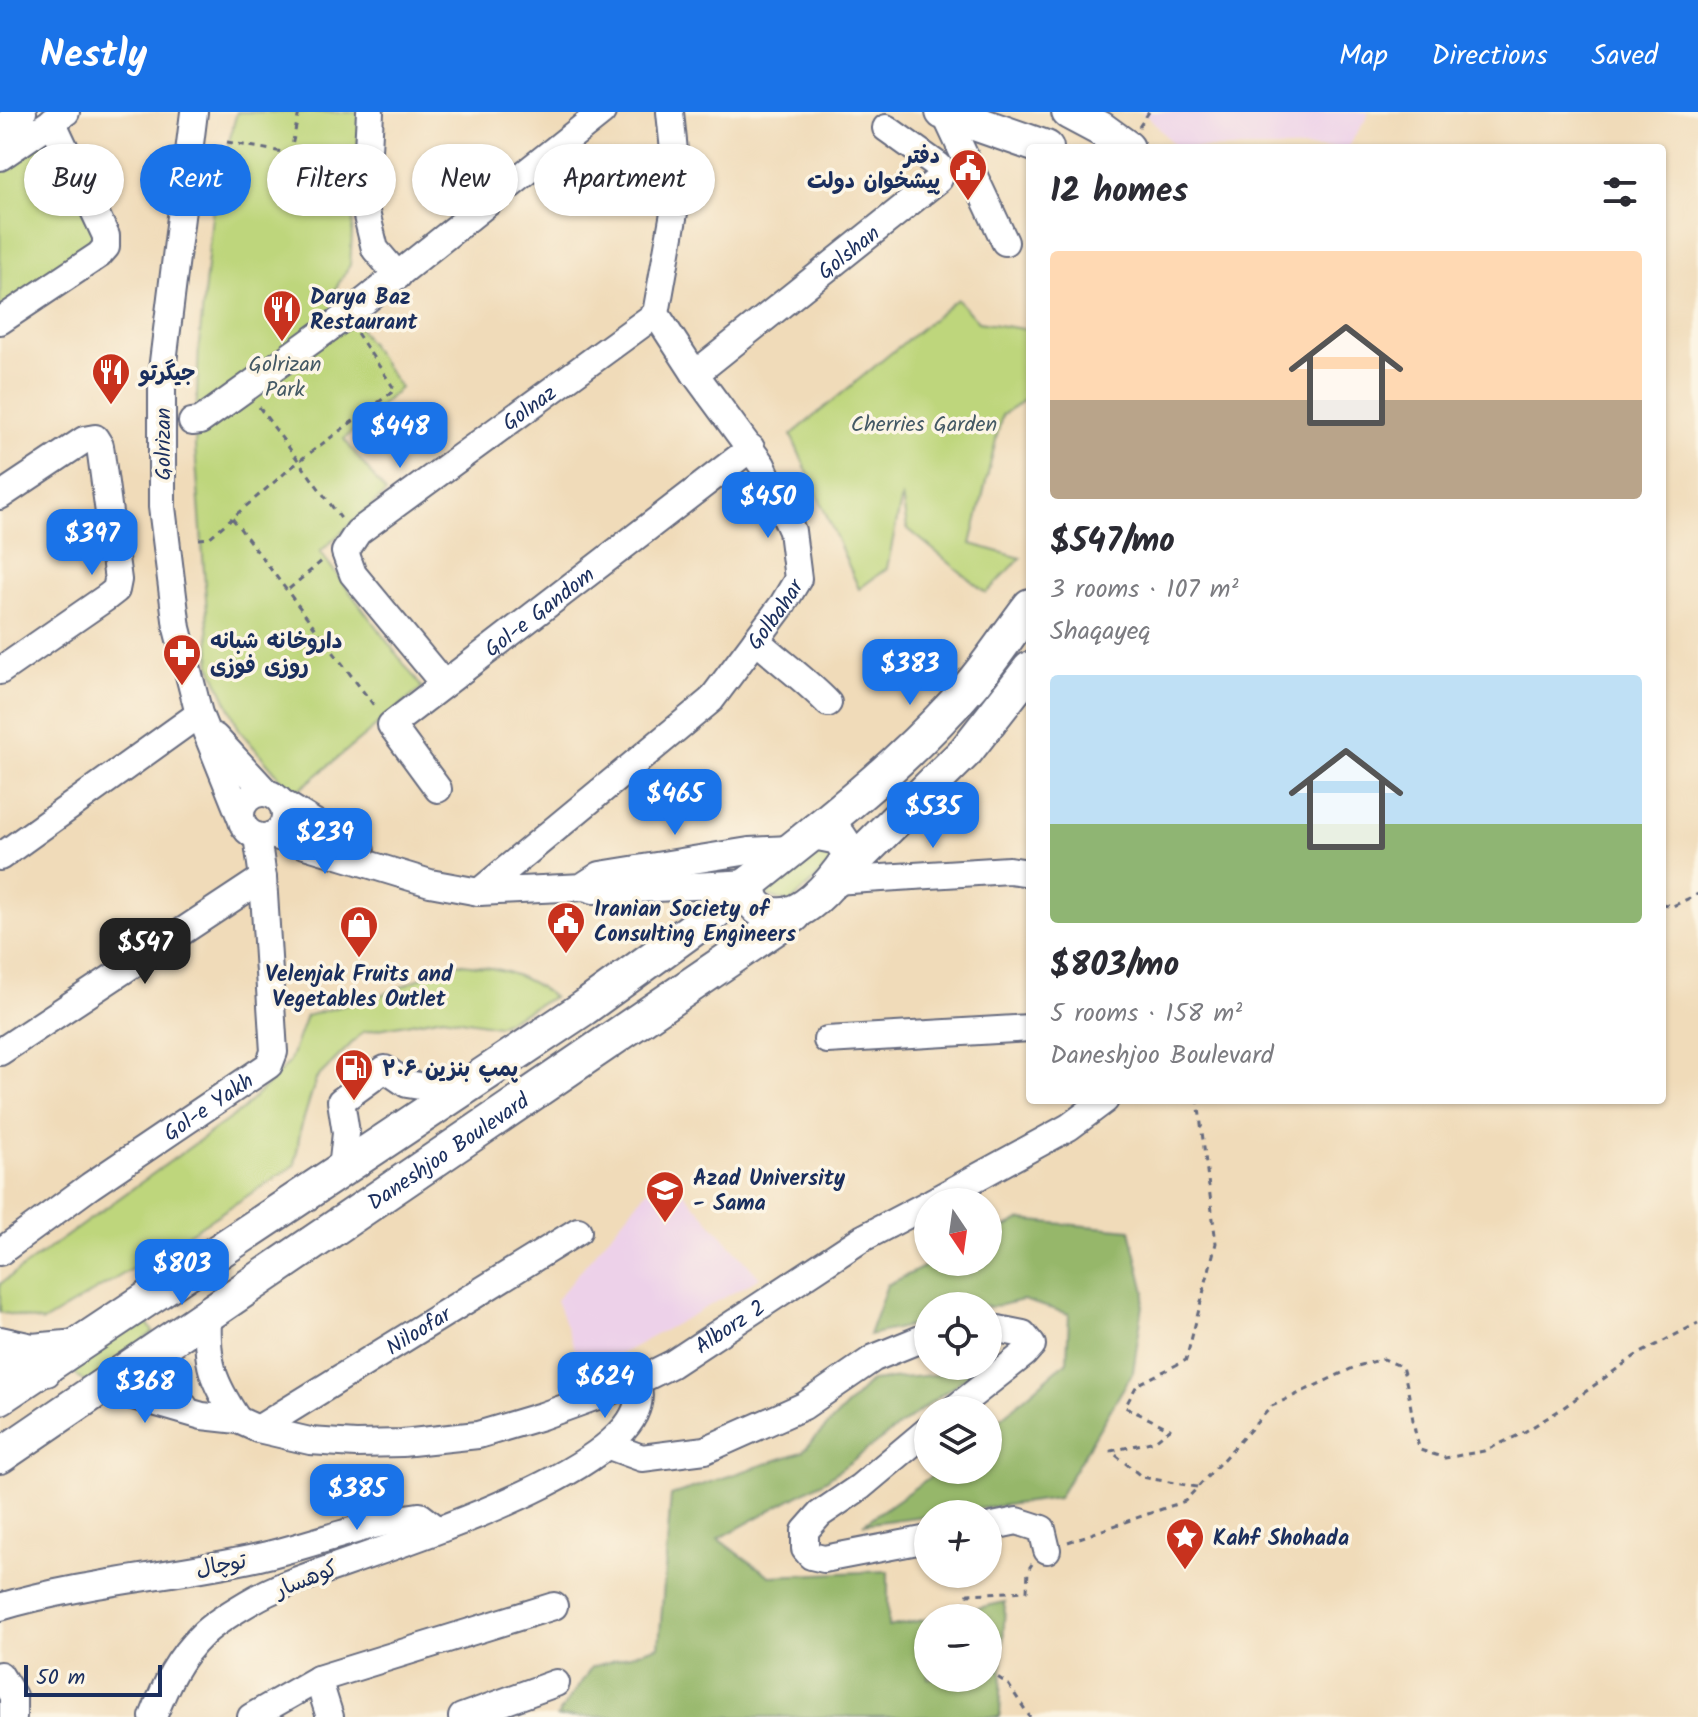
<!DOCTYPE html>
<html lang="en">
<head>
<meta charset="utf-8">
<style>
  :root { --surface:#fff; --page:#f2f2f3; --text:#2b2b33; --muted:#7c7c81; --accent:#1a73e8 }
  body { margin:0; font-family:Kalam,"Playpen Sans Arabic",sans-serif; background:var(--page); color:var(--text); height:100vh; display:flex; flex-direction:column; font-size:30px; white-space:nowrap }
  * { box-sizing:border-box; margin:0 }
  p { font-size:26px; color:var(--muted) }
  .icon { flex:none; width:44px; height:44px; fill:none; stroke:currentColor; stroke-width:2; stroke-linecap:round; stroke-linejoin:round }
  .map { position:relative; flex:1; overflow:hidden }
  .panel { position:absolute; left:1026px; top:32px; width:640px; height:960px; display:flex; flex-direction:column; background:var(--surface); border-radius:8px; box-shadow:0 2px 6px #0004 }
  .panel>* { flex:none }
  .banner { position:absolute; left:24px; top:32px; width:760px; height:72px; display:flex; gap:16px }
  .needle { width:52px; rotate:167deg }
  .buttons { position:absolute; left:914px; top:1076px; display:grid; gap:16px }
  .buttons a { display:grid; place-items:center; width:88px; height:88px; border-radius:50%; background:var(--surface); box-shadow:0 2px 6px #0004; font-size:40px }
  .scale { position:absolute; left:24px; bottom:20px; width:138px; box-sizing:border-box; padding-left:8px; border:4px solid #1b2f5e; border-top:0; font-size:22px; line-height:28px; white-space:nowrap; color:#1b2f5e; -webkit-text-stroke:6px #fcf5e5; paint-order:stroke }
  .price { position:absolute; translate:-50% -68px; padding:0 18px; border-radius:16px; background:var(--accent); color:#fff; font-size:26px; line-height:52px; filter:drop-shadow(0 2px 4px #0008) }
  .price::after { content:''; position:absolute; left:50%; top:48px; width:24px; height:18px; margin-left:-12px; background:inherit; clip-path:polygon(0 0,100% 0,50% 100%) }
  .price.on { background:#222; color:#fff }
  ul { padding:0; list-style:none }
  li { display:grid; align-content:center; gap:16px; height:424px; padding:0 24px }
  li span { display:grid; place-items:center; height:248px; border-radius:8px; color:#555 }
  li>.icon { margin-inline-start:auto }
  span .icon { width:144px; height:144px; fill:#fffc; stroke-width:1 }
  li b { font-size:34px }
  h2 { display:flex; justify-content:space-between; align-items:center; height:96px; padding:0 24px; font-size:34px }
  .chip { padding:0 28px; border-radius:36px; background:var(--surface); box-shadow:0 2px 6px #0004; font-size:28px; line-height:72px }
  .chip.on { background:var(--accent); color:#fff }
  header { display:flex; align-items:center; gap:48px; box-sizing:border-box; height:112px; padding:0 40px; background:var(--accent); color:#fff }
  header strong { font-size:38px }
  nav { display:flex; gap:44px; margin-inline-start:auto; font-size:28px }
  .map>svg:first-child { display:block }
  .built { fill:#edd1e9 }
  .green { fill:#bed67b; stroke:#6c826c; stroke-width:2 }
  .forest { fill:#96b76b; stroke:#587364; stroke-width:2 }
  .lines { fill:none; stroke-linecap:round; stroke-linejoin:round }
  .minor-casing { stroke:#666b7e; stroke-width:30 }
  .major-casing { stroke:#666b7e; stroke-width:38 }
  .path { stroke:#666b7e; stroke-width:3; stroke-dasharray:6 6; stroke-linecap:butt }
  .minor { stroke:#fff; stroke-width:26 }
  .major { stroke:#fff; stroke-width:34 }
  .labels { text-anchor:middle; stroke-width:7; stroke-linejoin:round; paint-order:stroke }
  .poi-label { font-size:22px; font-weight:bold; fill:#1b2f5e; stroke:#fcf5e5; text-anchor:start }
  .street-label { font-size:22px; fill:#1b2f5e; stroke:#fcf5e5 }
  .park-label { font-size:22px; fill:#445965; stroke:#fcf5e5 }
</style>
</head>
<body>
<header>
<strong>Nestly</strong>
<nav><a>Map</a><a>Directions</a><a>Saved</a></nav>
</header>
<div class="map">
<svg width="1698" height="1605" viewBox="0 0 1698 1605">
  <rect width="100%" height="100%" fill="#fcf5e5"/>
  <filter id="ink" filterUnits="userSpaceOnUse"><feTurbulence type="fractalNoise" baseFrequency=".0125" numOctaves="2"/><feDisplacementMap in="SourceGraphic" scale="16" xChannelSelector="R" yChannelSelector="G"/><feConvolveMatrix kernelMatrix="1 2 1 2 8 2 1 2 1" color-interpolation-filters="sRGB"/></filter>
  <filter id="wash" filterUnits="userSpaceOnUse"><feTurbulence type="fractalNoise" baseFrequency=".006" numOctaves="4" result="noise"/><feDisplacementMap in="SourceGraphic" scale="32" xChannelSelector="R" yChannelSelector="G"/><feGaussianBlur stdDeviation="1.8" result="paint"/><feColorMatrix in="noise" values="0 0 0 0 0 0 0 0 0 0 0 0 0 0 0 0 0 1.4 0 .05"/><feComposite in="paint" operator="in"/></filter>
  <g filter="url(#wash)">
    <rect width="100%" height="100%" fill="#f0dbb9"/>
    <!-- built -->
    <path class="built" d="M1141 0H1368V4L1347 36H1176L1150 6Z
      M664 1058 760 1166 584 1262 556 1188Z"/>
    <!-- green -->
    <path class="green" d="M237 0H360L350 153 334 179 400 276 344 327 386 381 320 440 422 576 294 682 240 619 211 555 195 335 199 232 214 85Z
      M48 26 101 131 0 200V58Z
      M957 187 978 210 1030 218V284L1002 303 971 432 1021 446 986 481 907 416 902 384 887 456 859 477 791 323Z
      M814 728 838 745 790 791 766 783 764 768Z
      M454 851C493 855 521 859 553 885L497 914 443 905 363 920 316 967 300 1019 295 1053 165 1137 43 1210 0 1200V1172L243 997 289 951 306 904 385 882Z
      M144 1205 153 1220 88 1271C77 1267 74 1262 72 1250Z"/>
    <!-- forest -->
    <path class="forest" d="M1020 1108 1130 1118 1145 1180 1133 1260 1058 1386 863 1412 940 1358H988V1317L1067 1249 1069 1202 1023 1188 988 1196V1194H928V1210L869 1223 887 1173 934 1150H988V1124Z
      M974 1259 826 1368 718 1427 770 1464 888 1459V1515L928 1507V1566H988V1506H931L1005 1490 1000 1605H557L592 1555 659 1534 671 1383 802 1340 871 1269Z"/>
  </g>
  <g filter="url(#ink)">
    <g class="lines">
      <!-- minor casing -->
      <g class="minor-casing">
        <g id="minor">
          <path d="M194 0 162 258V395L177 516 199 602 240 704"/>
          <path d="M370 0 365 96 375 137 398 164"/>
          <path d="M944 0 1005 130"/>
          <path d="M0 16 23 0"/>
          <path d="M0 45 66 0"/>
          <path d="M0 209 99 143 106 135V124L52 9"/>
          <path id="s1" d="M695 262 939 67 941 60 939 54 886 16"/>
          <path d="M192 310 200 309 346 204 602 0"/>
          <path d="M0 384 84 328 95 326 100 334 118 468 116 478 107 485 0 559"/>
          <path d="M756 528C780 550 806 568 828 591"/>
          <path id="s2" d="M443 571 353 462 345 440 358 420 656 202"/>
          <path d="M215 625 266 680"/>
          <path id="s3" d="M438 677 391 613 751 336"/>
          <circle cx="263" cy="703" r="22"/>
          <path d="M281 690 361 739"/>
          <path d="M272 723 430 771 479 780 584 775 594 778H619L750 771"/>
          <path d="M0 745 199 602"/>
          <path d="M834 769 1009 758 1030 761"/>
          <path d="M586 772 600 763 749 739 790 737"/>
          <path id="s4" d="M479 780 711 588 783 492 798 467 792 419 762 353 695 262 656 202 678 78 670 0"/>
          <path d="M827 928 1030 916"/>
          <path d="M0 940 263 766"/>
          <path d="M342 1057 346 1021 341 989 385 957 407 972 458 980"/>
          <path d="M932 1090 1069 1015 1105 988"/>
          <path id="s5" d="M0 1140 90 1074 269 953 274 940 263 766 257 724"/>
          <path d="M208 1203C206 1251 212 1269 238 1308"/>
          <path d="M0 1228 32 1235 77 1231"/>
          <path d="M145 1246C153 1269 164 1282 184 1294"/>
          <path d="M0 1252 34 1261H47"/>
          <path id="s6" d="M102 1275 202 1304 238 1308 258 1317 310 1329 356 1332 402 1331 478 1323 542 1304 636 1270 672 1252 863 1126 928 1092"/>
          <path d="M953 1298 1024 1242 1032 1233 1023 1222 998 1217 988 1218"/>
          <path id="s7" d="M258 1317 578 1119"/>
          <path d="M928 1318 860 1375 820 1402 805 1419V1437L811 1444 824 1447 928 1427"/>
          <path d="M609 1334 642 1346 705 1338 804 1294 874 1246 928 1224"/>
          <path d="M988 1415 1017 1409 1042 1417 1047 1438"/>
          <path d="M0 1495C84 1470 174 1464 259 1445 313 1433 365 1411 420 1404L437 1417"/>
          <path d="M0 1563 13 1584V1605"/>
          <path d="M318 1567 330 1605"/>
          <path d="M153 1605C166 1572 177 1547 203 1522 216 1509 258 1484 275 1477 335 1449 672 1360 636 1270"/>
          <path d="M251 1605 318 1567 554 1494"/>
          <path d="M462 1605 556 1571"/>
        </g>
      </g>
      <!-- major casing -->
      <g class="major-casing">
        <g id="major">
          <path d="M943 0 1046 36"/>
          <path d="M1069 0 1101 17 1127 36"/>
          <path d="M814 720C870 675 924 628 971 573 992 548 1010 520 1030 494"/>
          <path d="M814 720 839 725 847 737 849 746C833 770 799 814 767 801 753 795 750 786 750 771Z"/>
          <path d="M834 769 966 639 1030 557"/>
          <path d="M0 1285 584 896 704 809 750 771"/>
          <path id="s8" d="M0 1344 794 803"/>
        </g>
      </g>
      <!-- path -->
      <path class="path" d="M1139 15 1149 0
        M227 30 344 51
        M283 78 299 0
        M357 221 395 278 299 349 232 406 375 595
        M259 295 342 408
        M199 427 209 426 232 406
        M289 477 323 448
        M1662 792 1673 794 1698 782
        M1197 1375 1142 1365 1111 1339 1155 1329 1170 1317 1125 1295 1137 1273 1186 1248 1216 1131 1198 988
        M1068 1430 1185 1389 1272 1294 1357 1254 1384 1247 1402 1255C1411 1282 1411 1310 1420 1338L1445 1346 1484 1339 1521 1322 1560 1298 1635 1244 1698 1211
        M959 1506 968 1482 1027 1479 1028 1458 1032 1452
        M988 1559 1008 1572 1030 1605"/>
      <!-- minor -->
      <use href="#minor" class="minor"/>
      <!-- major -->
      <use href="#major" class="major"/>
    </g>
  </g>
  <!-- icons -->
  <defs>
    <g id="civic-pin" transform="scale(2)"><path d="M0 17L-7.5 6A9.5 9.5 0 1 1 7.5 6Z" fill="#c8321e" stroke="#fcf5e5"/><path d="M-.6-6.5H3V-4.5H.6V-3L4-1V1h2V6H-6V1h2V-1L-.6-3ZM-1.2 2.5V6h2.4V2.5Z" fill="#fff"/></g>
    <g id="restaurant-pin" transform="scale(2)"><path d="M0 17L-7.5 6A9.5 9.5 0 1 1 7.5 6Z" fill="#c8321e" stroke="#fcf5e5"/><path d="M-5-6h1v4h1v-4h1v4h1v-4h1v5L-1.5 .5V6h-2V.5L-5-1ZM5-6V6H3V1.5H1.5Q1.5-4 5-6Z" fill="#fff"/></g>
    <g id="pharmacy-pin" transform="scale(2)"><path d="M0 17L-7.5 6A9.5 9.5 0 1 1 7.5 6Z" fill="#c8321e" stroke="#fcf5e5"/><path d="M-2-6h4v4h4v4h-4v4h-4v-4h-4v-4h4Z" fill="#fff"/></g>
    <g id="shop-pin" transform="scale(2)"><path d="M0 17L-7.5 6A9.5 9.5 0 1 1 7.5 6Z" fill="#c8321e" stroke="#fcf5e5"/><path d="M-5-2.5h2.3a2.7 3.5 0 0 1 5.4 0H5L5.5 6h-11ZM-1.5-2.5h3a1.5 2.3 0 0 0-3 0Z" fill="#fff"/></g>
    <g id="fuel-pin" transform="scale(2)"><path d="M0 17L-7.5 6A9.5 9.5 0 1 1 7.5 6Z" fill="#c8321e" stroke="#fcf5e5"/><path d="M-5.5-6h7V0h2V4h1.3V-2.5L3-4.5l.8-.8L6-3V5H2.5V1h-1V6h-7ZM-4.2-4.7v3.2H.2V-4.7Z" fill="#fff"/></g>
    <g id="university-pin" transform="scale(2)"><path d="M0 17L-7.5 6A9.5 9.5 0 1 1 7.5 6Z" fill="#c8321e" stroke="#fcf5e5"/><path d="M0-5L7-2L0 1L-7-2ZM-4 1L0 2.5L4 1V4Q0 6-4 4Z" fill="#fff"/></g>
    <g id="sight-pin" transform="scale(2)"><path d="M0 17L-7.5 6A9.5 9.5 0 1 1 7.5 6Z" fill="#c8321e" stroke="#fcf5e5"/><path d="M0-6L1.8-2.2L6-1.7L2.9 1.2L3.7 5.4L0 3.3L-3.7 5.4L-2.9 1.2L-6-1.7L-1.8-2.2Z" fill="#fff"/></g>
  </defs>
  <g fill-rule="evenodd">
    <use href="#civic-pin" x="968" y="56"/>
    <use href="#restaurant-pin" x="282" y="197"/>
    <use href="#restaurant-pin" x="111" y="260"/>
    <use href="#pharmacy-pin" x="182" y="541"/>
    <use href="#civic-pin" x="566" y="809"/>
    <use href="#shop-pin" x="359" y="813"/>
    <use href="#fuel-pin" x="354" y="956"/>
    <use href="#university-pin" x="665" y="1078"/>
    <use href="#sight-pin" x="1185" y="1425"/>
  </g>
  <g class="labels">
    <!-- poi labels -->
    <g class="poi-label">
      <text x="940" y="51" text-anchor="end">دفتر<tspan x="940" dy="25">پیشخوان دولت</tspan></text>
      <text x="310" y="192">Darya Baz<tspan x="310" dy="25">Restaurant</tspan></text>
      <text x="139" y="268">جیگرتو</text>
      <text x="210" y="536">داروخانه شبانه<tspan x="210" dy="25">روزی فوزی</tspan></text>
      <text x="594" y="804">Iranian Society of<tspan x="594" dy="25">Consulting Engineers</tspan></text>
      <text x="359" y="869" text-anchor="middle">Velenjak Fruits and<tspan x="359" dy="25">Vegetables Outlet</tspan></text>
      <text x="382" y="964">پمپ بنزین ۲۰۶</text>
      <text x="693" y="1073">Azad University<tspan x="693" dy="25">- Sama</tspan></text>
      <text x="1213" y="1433">Kahf Shohada</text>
    </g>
    <!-- street labels -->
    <g class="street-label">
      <text dy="8" stroke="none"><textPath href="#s1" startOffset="196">Golshan</textPath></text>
      <text dy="8" stroke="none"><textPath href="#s2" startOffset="400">Golnaz</textPath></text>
      <text transform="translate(162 332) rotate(-90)" y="8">Golrizan</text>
      <text dy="8" stroke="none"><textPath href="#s3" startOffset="266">Gol-e Gandom</textPath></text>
      <text dy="8" stroke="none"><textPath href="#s4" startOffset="408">Golbahar</textPath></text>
      <text dy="8" stroke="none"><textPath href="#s5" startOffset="254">Gol-e Yakh</textPath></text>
      <text dy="8" stroke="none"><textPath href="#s8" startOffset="542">Daneshjoo Boulevard</textPath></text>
      <text dy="8" stroke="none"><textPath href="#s6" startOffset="660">Alborz 2</textPath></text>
      <text dy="8" stroke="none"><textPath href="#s7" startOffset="188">Niloofar</textPath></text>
      <text transform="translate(221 1452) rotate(-10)" y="8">توچال</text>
      <text transform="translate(306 1466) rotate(-22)" y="8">کوهسار</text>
    </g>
    <!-- park labels -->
    <g class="park-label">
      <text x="285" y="259">Golrizan<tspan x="285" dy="25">Park</tspan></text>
      <text x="924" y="319">Cherries Garden</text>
    </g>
  </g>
</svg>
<div class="buttons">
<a><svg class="needle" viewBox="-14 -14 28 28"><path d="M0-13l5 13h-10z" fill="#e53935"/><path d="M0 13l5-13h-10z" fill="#7c7c81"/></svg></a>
<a><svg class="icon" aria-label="locate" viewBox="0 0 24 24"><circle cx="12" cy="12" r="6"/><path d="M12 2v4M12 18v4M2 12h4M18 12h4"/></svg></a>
<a><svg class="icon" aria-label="layers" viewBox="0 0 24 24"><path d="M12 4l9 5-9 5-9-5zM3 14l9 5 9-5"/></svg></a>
<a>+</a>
<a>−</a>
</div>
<div class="scale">50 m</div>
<b class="price" style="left:400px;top:358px">$448</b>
<b class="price" style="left:768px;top:428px">$450</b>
<b class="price" style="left:92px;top:465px">$397</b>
<b class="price" style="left:910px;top:595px">$383</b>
<b class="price" style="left:675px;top:725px">$465</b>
<b class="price" style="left:933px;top:738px">$535</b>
<b class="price" style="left:325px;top:764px">$239</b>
<b class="price on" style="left:145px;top:874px">$547</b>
<b class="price" style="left:182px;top:1195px">$803</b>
<b class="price" style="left:605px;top:1308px">$624</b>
<b class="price" style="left:145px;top:1313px">$368</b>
<b class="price" style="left:357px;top:1420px">$385</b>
<div class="banner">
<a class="chip">Buy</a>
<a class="chip on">Rent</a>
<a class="chip">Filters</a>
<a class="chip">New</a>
<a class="chip">Apartment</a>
</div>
<section class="panel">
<h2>12 homes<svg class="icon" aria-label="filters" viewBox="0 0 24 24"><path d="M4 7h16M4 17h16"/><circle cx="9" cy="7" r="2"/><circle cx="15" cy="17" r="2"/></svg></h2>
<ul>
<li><span style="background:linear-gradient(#ffd9b3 60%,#b9a48a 0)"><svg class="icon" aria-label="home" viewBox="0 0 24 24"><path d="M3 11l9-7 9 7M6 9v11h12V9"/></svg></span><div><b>$547/mo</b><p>3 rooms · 107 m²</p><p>Shaqayeq</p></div></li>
<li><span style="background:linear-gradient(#bfe0f5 60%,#8fb573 0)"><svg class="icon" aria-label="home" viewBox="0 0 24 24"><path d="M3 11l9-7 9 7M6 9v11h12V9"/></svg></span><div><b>$803/mo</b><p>5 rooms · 158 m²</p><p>Daneshjoo Boulevard</p></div></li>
</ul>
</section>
</div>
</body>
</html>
